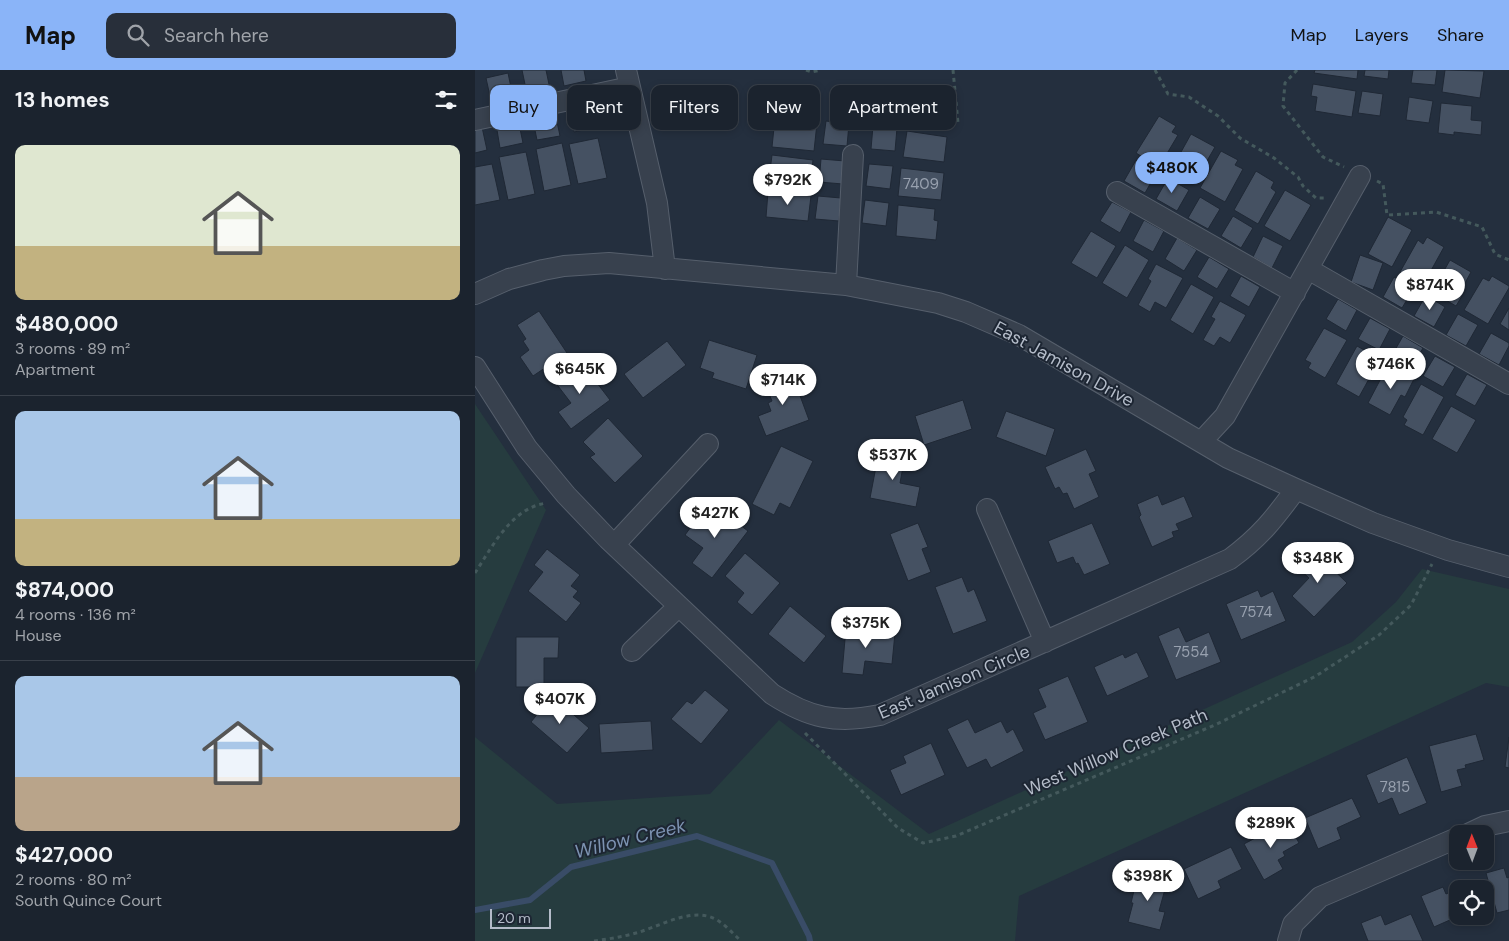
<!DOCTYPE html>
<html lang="en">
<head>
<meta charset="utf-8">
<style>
  :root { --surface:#1b232e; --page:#282f3a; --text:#f1f3f6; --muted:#a0a4aa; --line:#39404a; --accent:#8ab4f8 }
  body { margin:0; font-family:"DM Sans",sans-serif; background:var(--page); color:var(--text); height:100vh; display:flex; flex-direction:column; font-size:19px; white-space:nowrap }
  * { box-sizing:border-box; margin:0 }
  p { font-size:16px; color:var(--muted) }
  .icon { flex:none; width:28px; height:28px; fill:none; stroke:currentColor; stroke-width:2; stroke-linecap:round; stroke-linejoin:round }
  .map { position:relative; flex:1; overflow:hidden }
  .sheet { display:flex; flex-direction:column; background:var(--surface); width:475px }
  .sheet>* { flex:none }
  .banner { position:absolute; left:15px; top:15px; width:475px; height:45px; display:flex; gap:10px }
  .needle { width:32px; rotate:359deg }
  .fabs { position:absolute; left:974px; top:755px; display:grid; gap:10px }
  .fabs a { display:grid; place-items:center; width:45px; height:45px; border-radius:10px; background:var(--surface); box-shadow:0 2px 8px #0003,0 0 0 1px var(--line); font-size:25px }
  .scale { position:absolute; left:15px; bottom:12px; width:61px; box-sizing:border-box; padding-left:5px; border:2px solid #b4bcc9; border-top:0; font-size:14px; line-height:18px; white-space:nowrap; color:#b4bcc9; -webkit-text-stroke:4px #1d2633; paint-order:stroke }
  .price { position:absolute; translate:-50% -42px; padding:0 11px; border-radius:18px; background:#fff; color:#222; font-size:16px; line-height:32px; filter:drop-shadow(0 1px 2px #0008) }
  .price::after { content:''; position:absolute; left:50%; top:30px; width:15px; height:11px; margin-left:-8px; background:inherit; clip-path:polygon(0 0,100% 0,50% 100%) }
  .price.selected { background:var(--accent); color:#111 }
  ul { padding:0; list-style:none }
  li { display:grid; align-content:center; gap:10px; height:265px; padding:0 15px }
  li+li { border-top:1px solid var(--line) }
  li span { display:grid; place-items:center; height:155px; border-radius:10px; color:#555 }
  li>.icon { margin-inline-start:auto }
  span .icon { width:90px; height:90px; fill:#fffc; stroke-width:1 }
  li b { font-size:21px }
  h2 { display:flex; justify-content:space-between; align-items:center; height:60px; padding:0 15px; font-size:21px }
  .tag { padding:0 18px; border-radius:10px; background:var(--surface); box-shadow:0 2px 8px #0003,0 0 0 1px var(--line); font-size:18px; line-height:45px }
  .tag.selected { background:var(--accent); color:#111 }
  header { display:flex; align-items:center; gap:30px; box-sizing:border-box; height:70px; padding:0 25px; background:var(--accent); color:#111 }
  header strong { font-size:24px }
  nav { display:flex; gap:28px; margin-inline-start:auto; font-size:18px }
  .search { width:350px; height:45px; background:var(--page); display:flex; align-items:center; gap:12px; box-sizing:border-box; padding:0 18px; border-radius:10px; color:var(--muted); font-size:19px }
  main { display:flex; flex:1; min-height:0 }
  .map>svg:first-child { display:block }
  .green { fill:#263c3f }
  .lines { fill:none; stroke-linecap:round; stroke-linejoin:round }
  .stream { stroke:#394c67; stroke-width:6 }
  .building { fill:#455162; stroke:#1f2835 }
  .street-casing { stroke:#565f6c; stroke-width:22 }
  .path { stroke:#44595c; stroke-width:3; stroke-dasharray:4 4; stroke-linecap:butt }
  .street { stroke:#38414e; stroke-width:20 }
  .labels { text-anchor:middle; stroke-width:4; stroke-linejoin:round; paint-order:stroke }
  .number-label { font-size:15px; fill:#98a1af }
  .street-label { font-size:18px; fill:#b4bcc9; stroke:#1d2633 }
  .water-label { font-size:19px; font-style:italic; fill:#7c92b1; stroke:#1d2633 }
</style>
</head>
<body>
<header>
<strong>Map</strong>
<div class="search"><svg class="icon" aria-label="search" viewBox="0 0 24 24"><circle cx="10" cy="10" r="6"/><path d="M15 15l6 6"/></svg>Search here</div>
<nav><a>Map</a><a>Layers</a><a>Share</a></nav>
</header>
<main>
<section class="sheet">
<h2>13 homes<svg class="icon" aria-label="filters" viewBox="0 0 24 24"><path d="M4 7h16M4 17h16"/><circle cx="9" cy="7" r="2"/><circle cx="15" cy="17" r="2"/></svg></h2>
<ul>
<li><span style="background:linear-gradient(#dfe7d0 65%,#c2b280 0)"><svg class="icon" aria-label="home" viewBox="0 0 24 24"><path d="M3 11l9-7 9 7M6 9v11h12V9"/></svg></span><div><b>$480,000</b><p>3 rooms · 89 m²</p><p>Apartment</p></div></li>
<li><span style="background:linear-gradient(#a9c7e8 70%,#c2b280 0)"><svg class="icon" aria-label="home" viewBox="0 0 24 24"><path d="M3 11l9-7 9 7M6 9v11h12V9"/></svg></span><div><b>$874,000</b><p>4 rooms · 136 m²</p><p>House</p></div></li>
<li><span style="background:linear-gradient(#a9c7e8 65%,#b9a48a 0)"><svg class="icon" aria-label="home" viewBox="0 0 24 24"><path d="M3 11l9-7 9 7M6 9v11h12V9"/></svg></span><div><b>$427,000</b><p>2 rooms · 80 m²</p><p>South Quince Court</p></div></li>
</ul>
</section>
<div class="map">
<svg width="1034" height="871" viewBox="0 0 1034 871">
  <rect width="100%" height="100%" fill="#242f3e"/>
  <!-- green -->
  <path class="green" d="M0 334 71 440 0 603Z
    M947 499 1034 519V617L1011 613 544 826 540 871H0V667L82 734 235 724 304 650 454 764 877 572 921 532Z"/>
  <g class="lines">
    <!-- stream -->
    <path class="stream" d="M0 840 55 830 96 797 222 766 297 793 334 866 335 871"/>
  </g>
  <!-- building -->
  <path class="building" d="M47 0H71L75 19 52 24Z
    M86 0H109L111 11 89 16Z
    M840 0H883L882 9 839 3Z
    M890 0H914L913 9 889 6Z
    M938 0H962L960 15 936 13Z
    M970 0 1009 1 1005 28 967 22Z
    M33 3 38 27 16 31 11 8Z
    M838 14 881 21 877 47 840 41 842 27 836 26Z
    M887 21 908 24 905 46 883 43Z
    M934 27 958 31 954 53 931 50Z
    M966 33 997 36 996 50 1007 51 1006 65 979 62V65L963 63Z
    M117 34 122 57 99 62 94 39Z
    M80 42 85 66 62 70 57 46Z
    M684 46 701 56 697 62 703 65 684 97 661 83Z
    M300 48 342 53 339 81 297 77Z
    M43 49 48 73 25 78 21 54Z
    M351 51 374 54 372 76 348 74Z
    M398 56 422 58 420 81 396 79Z
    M7 57 12 80 0 83V58Z
    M432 61 472 67 469 92 428 87Z
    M716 64 740 77 718 115 695 102Z
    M123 68 132 108 103 114 94 74Z
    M87 73 96 115 69 121 61 79Z
    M746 81 763 90 760 95 768 99 750 132 725 118Z
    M51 82 60 124 33 130 24 87Z
    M297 85 338 90 335 115 294 109Z
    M346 89 370 91 368 114 344 112Z
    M661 90 682 102 670 123 649 111Z
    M17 94 25 130 0 135V97Z
    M394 94 418 96 415 119 391 116Z
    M426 98 469 103 466 130 423 126Z
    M781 101 799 112 796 118 801 122 783 154 759 140Z
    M693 108 714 120 702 141 681 129Z
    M810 120 836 135 815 171 789 156Z
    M293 122 336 126 333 151 291 147Z
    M343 126 366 128 364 151 340 149Z
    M725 127 745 139 733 159 713 148Z
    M390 130 414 133 411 156 387 153Z
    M637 132 656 142 645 163 625 151Z
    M423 135 460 139 459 150 463 151 461 170 421 166Z
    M758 146 778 158 766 178 746 166Z
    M913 147 937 160 917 197 893 184Z
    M669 150 689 161 678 182 658 171Z
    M616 161 641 176 622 208 596 193Z
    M788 166 808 176 797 198 778 187Z
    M952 167 969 177 948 215 925 202 943 170 948 174Z
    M702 168 722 180 709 201 690 189Z
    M650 175 674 190 652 228 627 213Z
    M885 185 908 193 898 220 876 212Z
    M734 187 754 199 742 219 722 207Z
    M975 190 996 202 989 215 990 221 981 236 957 222Z
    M681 194 708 208 691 238 680 232 675 242 663 235 676 211 673 209Z
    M766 206 785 217 774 237 755 226Z
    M1017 206 1034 216V218L1013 254 989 240 1008 208 1014 211Z
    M919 207 939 218 927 238 908 227Z
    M716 214 739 227 718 264 695 250Z
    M951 225 970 237 959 257 939 246Z
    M863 229 882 240 871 261 851 249Z
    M745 231 771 245 755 273 745 267 739 276 728 270 740 249 736 247Z
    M1034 238V260L1025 254Z
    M64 241 92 283 58 306 45 287 54 280 48 271 51 269 42 255Z
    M983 244 1003 255 991 276 971 265Z
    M895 248 915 259 904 280 883 269Z
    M849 258 872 270 850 308 833 298 836 293 830 290Z
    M1016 263 1034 273V276L1024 295 1004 284Z
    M928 266 948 278 936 299 916 287Z
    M234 270 282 285 271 319 237 308 239 303 225 298Z
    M192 271 211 295 168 328 149 304Z
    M882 276 905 289 884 327 861 314Z
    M960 286 980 297 968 317 948 306Z
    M106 292 135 330 96 359 83 342 96 333 80 312Z
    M913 295 939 309 930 327 926 325 915 345 893 333Z
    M317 304 334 350 291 366 283 346 296 341 293 333 297 331 290 314Z
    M992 304 1012 315 1000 336 980 325Z
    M946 314 969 327 948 365 929 355 932 350 928 347Z
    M488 330 497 359 449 375 440 346Z
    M976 336 1001 350 982 383 957 369Z
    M531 341 580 359 571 386 521 367Z
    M133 348 168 386 140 413 115 387 120 384 108 372Z
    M306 376 338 391 315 438 305 433 299 445 277 434Z
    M611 379 621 401 614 404 624 427 599 439 592 423 588 424 584 417 580 419 570 397Z
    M404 381 430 386 425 413 445 417 441 437 395 428Z
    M683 425 687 435 709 426 718 447 701 454 704 460 697 462 699 467 677 477 664 447 666 445 662 434Z
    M234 432 273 461 237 508 217 493 228 478 210 465Z
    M443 453 453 477 447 479 456 502 433 511 415 464Z
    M617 453 635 494 609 505 603 493 601 494 598 487 582 493 573 471Z
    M72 479 105 505 96 516 103 521 98 527 106 533 91 552 53 521 68 502 59 495Z
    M838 480 872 513 839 547 817 526 834 508 822 497Z
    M270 483 305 513 277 545 262 532 269 523 250 506Z
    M487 507 493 522 499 519 512 551 478 564 460 517Z
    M783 520 786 527 798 521 811 551 766 570 751 534Z
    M315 536 351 566 329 593 293 564Z
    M704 557 711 572 734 562 746 592 701 610 683 566Z
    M371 558 420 563 417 594 390 591 388 605 367 603Z
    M41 567H84L83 588H69V617H41Z
    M662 582 674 607 632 626 619 597 648 584 650 588Z
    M593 606 613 652 570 670 558 643 571 637 563 619Z
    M230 620 254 640 226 674 196 649 212 631 217 634Z
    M77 626 114 658 92 683 56 652Z
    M493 649 500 663 526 651 532 663 538 659 549 681 516 698 511 689 492 698 472 659Z
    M176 651 178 680 126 683 124 654Z
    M1001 664 1009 690 990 695 991 698 982 700 987 716 966 722 954 676Z
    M1034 667V698L1030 697Z
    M456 673 470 705 426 725 415 700 431 693 428 686Z
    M932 687 952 733 924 745 917 728 903 734 891 705Z
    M877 728 886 747 862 758 866 769 843 779 830 748Z
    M812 751 824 773 808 782 810 786 803 790 808 799 789 810 769 774Z
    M756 777 767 799 743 811 746 818 723 829 709 799Z
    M1029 798 1032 808 1034 807V840L1022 843 1011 803Z
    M663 804 692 812 684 841 690 842 685 860 653 852 658 833H656Z
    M998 812 1001 819H984Z
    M968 817 971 824 982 819V846H984L959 857 946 826Z
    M936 844 948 871H893L886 853 906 845 910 855Z"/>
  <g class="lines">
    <!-- street casing -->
    <g class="street-casing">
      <path id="street" d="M151 0 182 133 190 199
        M0 50 155 17
        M642 122 820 223
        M833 199 1034 314
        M371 215 378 85
        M0 224 34 209 68 200 89 196 134 193 371 215 463 233 491 242 544 265 753 388 821 419 898 453 973 480 1034 497
        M0 297 52 378 91 425 133 469 297 624C334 648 361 654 405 645L755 489C785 467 799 449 821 419
        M726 372 750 346 885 106
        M512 439 570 572
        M140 474 233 374
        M157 581 204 536
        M993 764 1010 756 1034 751
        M813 871 818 854 845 827 982 768"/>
    </g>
    <!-- path -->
    <path class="path" d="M331 0 337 2 346 0
      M478 0 483 53
      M680 0 693 24 714 27 743 46 765 68 799 88 823 107 828 116 841 128H851
      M822 0 810 13 808 36 848 87 869 97
      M902 111 908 114 912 145 961 142 1007 157 1020 184 1034 190
      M0 503C17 477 37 437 72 433
      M330 663 423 758 448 773 481 766 742 654 841 606 904 565 936 535 957 494
      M119 871C133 869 147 867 161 863 183 857 209 841 232 846 246 849 256 862 266 871"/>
    <!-- street -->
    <use href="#street" class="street"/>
  </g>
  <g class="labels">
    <!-- number labels -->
    <g class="number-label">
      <text x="446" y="119">7409</text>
      <text x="781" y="547">7574</text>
      <text x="716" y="587">7554</text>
      <text x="920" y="722">7815</text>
    </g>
    <!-- street labels -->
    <g class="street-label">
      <text transform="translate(589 294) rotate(29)" y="6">East Jamison Drive</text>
      <text transform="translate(479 612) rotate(-23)" y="6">East Jamison Circle</text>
      <text transform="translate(641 682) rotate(-23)" y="6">West Willow Creek Path</text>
    </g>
    <!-- water labels -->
    <g class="water-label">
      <text transform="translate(155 768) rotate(-14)" y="7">Willow Creek</text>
    </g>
  </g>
</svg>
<div class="fabs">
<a><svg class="needle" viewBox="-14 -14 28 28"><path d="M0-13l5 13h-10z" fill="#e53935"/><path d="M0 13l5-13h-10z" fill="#a0a4aa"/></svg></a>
<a><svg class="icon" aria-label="locate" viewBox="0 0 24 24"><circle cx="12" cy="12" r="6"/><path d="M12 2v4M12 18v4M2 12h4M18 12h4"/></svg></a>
</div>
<div class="scale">20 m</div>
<b class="price selected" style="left:697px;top:124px">$480K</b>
<b class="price" style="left:313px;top:136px">$792K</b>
<b class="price" style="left:955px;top:241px">$874K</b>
<b class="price" style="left:916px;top:320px">$746K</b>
<b class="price" style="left:105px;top:325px">$645K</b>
<b class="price" style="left:308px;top:336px">$714K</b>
<b class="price" style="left:418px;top:411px">$537K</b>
<b class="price" style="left:240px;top:469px">$427K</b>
<b class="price" style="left:843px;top:514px">$348K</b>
<b class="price" style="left:391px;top:579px">$375K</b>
<b class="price" style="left:85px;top:655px">$407K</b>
<b class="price" style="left:796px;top:779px">$289K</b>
<b class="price" style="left:673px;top:832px">$398K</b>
<div class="banner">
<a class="tag selected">Buy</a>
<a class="tag">Rent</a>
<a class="tag">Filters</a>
<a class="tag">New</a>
<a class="tag">Apartment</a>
</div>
</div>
</main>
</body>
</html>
